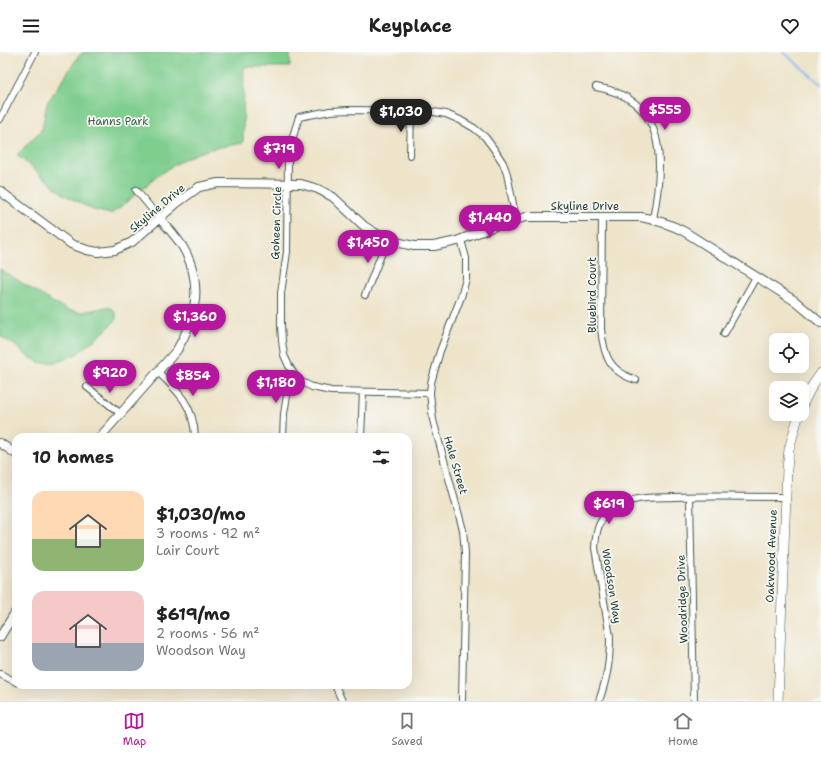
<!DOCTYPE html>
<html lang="en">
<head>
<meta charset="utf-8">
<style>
  :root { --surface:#fff; --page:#f6f6f6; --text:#222; --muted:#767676; --line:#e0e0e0; --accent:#b5179e }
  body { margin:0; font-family:"Shantell Sans",sans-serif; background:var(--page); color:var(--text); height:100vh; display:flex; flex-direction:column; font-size:15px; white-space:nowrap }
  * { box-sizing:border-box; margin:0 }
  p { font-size:13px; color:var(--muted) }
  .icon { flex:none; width:22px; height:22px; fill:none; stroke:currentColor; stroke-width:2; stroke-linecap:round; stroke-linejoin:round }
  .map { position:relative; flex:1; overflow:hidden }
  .details { position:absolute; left:12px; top:381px; width:400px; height:256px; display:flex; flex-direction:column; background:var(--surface); border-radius:12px; box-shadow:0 4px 16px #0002 }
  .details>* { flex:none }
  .buttons { position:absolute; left:769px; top:281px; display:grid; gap:8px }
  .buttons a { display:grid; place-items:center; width:40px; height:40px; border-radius:8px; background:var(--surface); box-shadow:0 4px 16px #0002; font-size:20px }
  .price { position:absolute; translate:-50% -34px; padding:0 9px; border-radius:14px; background:var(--accent); color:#fff; font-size:13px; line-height:26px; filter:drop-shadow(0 1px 2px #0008) }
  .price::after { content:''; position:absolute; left:50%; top:24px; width:12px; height:9px; margin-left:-6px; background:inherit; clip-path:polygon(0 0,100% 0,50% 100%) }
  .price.on { background:#222; color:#fff }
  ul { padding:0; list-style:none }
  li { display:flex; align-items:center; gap:12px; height:100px; padding:0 20px }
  li span { display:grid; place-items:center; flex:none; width:112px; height:80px; border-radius:12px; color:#555 }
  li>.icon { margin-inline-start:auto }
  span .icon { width:48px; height:48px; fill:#fffc; stroke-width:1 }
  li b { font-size:17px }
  h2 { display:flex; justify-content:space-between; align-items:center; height:48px; padding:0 20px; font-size:17px }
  header { display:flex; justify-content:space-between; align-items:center; height:52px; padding:0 20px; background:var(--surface); font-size:18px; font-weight:700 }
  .tabs { display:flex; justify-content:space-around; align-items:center; height:56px; border-top:1px solid var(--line); background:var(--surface); font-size:11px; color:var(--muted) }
  .tabs a { display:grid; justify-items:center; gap:2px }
  .tabs .on { color:var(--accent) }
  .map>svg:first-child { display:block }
  .green { fill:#7fce8e; stroke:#4f8661 }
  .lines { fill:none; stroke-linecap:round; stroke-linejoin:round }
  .stream { stroke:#82b9f1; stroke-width:2 }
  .minor-casing { stroke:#3e564a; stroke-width:8 }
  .tertiary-casing { stroke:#3e564a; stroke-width:10 }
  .secondary-casing { stroke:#3e564a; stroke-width:10 }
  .minor { stroke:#fff; stroke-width:6 }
  .tertiary { stroke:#fff; stroke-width:8 }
  .secondary { stroke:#fff; stroke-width:9 }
  .labels { text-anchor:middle; stroke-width:3.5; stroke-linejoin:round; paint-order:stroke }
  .park-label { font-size:11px; fill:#37614a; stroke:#f6f6f2 }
  .street-label { font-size:11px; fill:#1f3d34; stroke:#f6f6f2 }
</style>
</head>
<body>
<header><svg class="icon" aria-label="menu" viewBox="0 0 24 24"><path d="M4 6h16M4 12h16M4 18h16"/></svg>Keyplace<svg class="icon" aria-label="heart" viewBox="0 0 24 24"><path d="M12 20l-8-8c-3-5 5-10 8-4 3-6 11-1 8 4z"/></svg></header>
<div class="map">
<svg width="821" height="649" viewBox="0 0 821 649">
  <rect width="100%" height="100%" fill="#f6f6f2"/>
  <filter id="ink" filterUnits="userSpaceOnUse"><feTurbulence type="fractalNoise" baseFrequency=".025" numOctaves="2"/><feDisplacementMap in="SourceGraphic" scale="8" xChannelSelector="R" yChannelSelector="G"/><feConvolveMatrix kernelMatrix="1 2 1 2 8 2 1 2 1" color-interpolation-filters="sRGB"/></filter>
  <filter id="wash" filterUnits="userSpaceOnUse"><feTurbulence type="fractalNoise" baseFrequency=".012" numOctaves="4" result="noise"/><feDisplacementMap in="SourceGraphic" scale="16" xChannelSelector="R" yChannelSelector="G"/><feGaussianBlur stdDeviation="0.9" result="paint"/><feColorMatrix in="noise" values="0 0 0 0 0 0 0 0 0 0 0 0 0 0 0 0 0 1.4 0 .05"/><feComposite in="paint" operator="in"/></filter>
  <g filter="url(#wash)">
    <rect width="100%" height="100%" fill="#eee4ca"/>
    <!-- green -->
    <path class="green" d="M83 0H290V15H244L243 91C228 94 210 96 195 102 162 115 139 142 111 162L93 158 63 142 17 103 42 77 47 51 78 5Z
      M0 217 52 250 68 258 82 260 107 255 113 257 116 262V268L104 280 77 302 58 310 41 311 27 304 16 294 0 284Z"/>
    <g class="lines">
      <!-- stream -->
      <path class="stream" d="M783 0 821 32"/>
    </g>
  </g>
  <g filter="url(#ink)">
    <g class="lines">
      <!-- minor casing -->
      <g class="minor-casing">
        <path id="minor" d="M596 35C668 47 664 110 653 167
          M0 67 35 0
          M410 103 411 59
          M136 138 160 167
          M602 165 601 277C604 303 608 319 636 328
          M461 188 466 206V227L461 245 440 299 431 331 430 341 433 368 463 478 465 501 462 649
          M365 243 387 188
          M724 282 756 225
          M158 320C179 340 194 354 195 385
          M87 335 121 362
          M430 341 331 339 312 335 302 330 296 325 289 314 284 303 282 289 281 273V241L287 200 288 106 290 94 299 65 330 59 349 58 428 59 446 62 460 68 474 76 485 85 494 97 503 111 507 122 516 167
          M283 385 284 362 287 343 296 325
          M361 385 363 340
          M690 445 694 649
          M0 622 16 630
          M335 633 342 649
          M599 649C607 626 610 610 610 585L595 496C596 477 599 465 616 455 632 444 656 446 675 445 712 444 748 445 785 445"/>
      </g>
      <!-- tertiary casing -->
      <g class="tertiary-casing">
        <path id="tertiary" d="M0 139 71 192 87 198 98 200 115 198 132 190 177 151 199 135 218 131 301 132 318 137 333 145 364 174 387 188 414 194H434L457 189 500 172 526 165H641C656 168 671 172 685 180L795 249 821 271
          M100 385 177 298C195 267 203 235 186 201 180 188 169 177 160 167
          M0 391 16 402
          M0 585 16 559"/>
      </g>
      <!-- secondary casing -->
      <g class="secondary-casing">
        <path id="secondary" d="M802 354 812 334 821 321
          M778 649 787 417 789 397 799 362"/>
      </g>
      <!-- minor -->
      <use href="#minor" class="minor"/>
      <!-- tertiary -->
      <use href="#tertiary" class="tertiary"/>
      <!-- secondary -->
      <use href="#secondary" class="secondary"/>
    </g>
  </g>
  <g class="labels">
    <!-- park labels -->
    <g class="park-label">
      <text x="118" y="73">Hanns Park</text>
    </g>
    <!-- street labels -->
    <g class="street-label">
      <text x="585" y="158">Skyline Drive</text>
      <text transform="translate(157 156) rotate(-40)" y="4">Skyline Drive</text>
      <text transform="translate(276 171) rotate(-88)" y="4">Goheen Circle</text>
      <text transform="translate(592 243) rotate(-90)" y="4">Bluebird Court</text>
      <text transform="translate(456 413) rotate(74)" y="4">Hale Street</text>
      <text transform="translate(771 504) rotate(-88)" y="4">Oakwood Avenue</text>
      <text transform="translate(612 534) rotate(81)" y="4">Woodson Way</text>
      <text transform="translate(682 547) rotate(-92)" y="4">Woodridge Drive</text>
    </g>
  </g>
</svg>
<div class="buttons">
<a><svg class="icon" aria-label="locate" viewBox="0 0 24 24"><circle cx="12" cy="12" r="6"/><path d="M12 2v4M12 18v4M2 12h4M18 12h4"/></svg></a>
<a><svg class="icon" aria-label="layers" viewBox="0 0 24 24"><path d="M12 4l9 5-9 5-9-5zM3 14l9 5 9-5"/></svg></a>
</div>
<b class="price" style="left:665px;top:79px">$555</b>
<b class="price on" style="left:401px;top:81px">$1,030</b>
<b class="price" style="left:279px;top:118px">$719</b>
<b class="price" style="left:490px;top:187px">$1,440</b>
<b class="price" style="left:368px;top:212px">$1,450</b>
<b class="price" style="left:195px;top:286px">$1,360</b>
<b class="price" style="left:110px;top:342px">$920</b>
<b class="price" style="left:193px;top:345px">$854</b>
<b class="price" style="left:276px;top:352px">$1,180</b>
<b class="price" style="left:609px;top:473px">$619</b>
<section class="details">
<h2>10 homes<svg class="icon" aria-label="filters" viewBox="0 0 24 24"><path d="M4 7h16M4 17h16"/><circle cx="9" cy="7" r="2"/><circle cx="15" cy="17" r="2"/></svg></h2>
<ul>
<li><span style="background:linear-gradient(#ffd9b3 60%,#8fb573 0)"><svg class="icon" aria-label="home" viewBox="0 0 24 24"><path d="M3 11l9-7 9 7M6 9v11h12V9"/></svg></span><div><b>$1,030/mo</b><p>3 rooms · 92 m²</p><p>Lair Court</p></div></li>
<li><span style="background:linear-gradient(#f6c9c9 65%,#9aa5b1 0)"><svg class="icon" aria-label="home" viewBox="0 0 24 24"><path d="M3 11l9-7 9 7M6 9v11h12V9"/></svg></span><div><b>$619/mo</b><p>2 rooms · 56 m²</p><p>Woodson Way</p></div></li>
</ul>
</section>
</div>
<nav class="tabs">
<a class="on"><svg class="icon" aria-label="map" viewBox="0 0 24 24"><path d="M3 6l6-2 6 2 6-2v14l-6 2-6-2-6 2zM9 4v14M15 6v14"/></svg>Map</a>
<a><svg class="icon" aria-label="saved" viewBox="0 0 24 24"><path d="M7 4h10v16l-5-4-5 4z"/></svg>Saved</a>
<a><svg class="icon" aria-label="home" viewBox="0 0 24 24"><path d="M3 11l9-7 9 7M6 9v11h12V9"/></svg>Home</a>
</nav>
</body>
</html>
